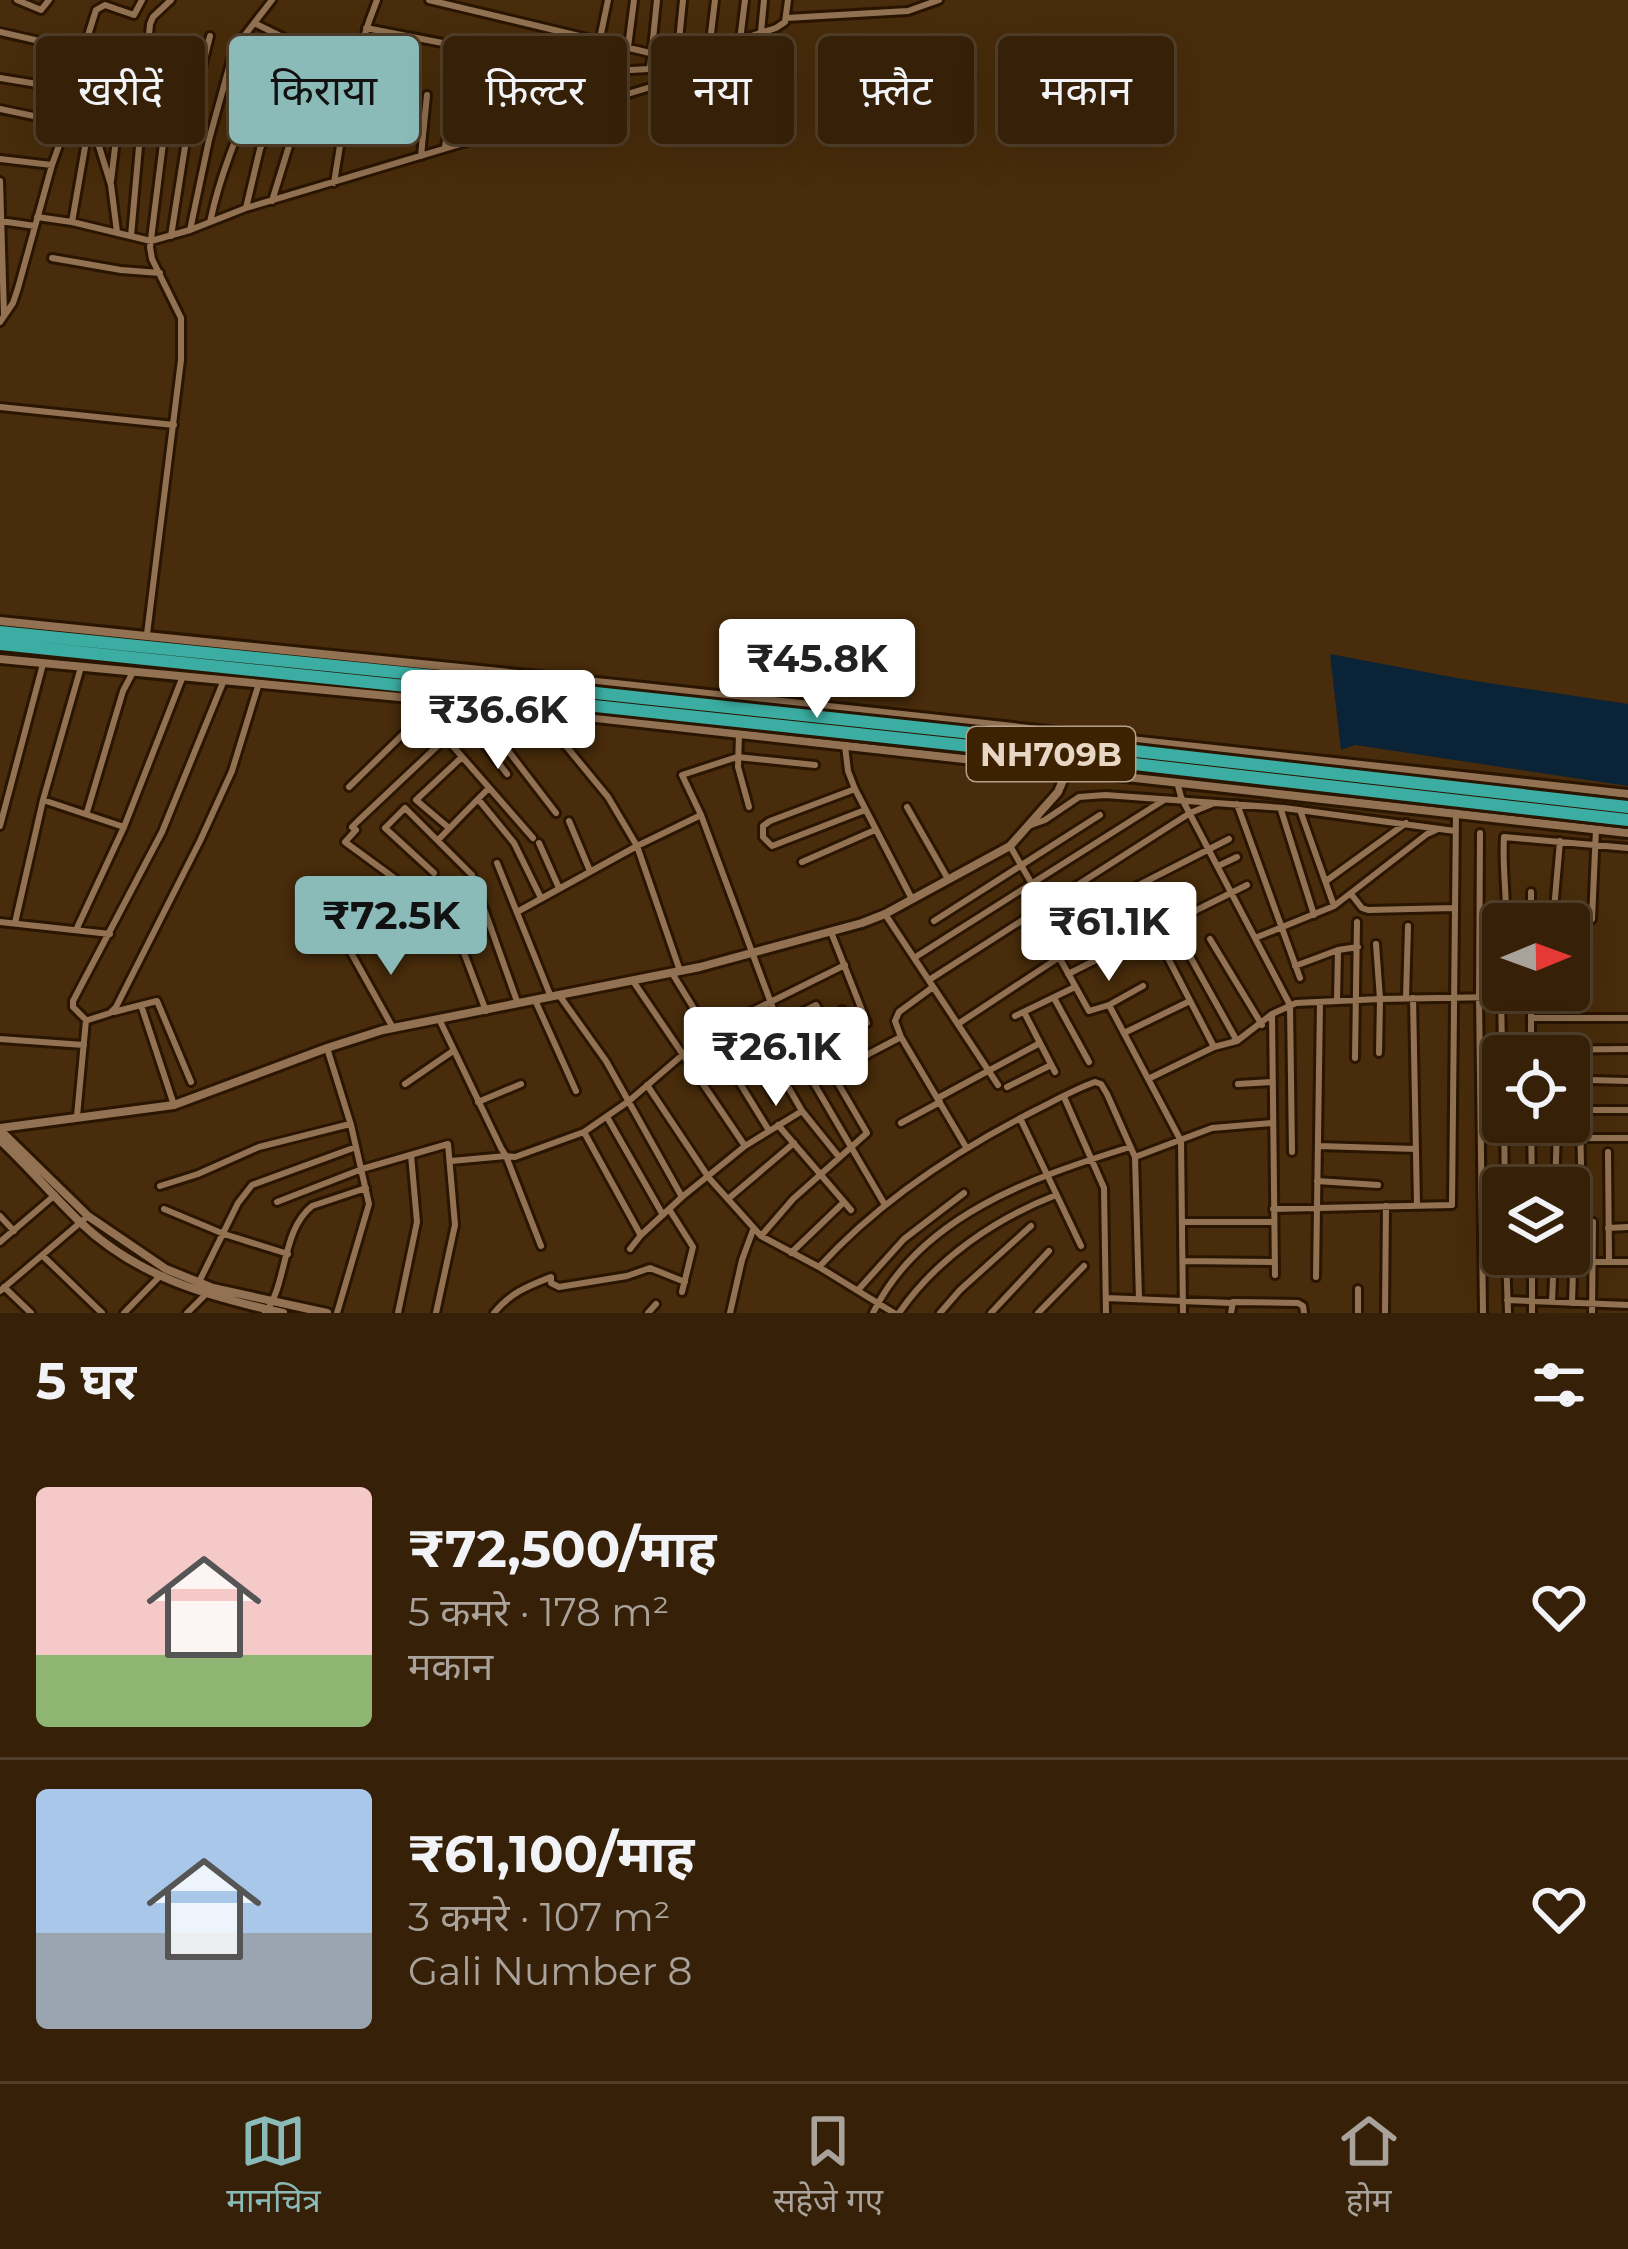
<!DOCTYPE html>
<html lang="hi">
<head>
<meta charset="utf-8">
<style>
  :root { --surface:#362108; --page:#3d2912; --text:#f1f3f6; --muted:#aaa39c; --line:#503e29; --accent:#8bbbb9 }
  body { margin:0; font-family:Montserrat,"Noto Sans Devanagari",sans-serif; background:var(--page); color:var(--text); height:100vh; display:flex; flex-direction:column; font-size:45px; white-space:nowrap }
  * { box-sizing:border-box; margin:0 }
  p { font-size:39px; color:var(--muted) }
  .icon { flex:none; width:66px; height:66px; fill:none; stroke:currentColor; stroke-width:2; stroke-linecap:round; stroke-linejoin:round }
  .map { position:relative; height:1313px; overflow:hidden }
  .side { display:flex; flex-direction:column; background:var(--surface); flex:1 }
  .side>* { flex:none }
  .hud { position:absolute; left:36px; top:36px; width:1557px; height:108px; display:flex; gap:24px }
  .needle { width:78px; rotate:89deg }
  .fabs { position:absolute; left:1482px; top:903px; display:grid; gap:24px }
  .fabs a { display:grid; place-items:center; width:108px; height:108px; border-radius:12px; background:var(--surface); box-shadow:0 12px 48px #0002,0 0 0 3px var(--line); font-size:60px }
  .price { position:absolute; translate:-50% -102px; padding:0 27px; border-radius:12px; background:#fff; color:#222; font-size:39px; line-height:78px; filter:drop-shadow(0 3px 6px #0008) }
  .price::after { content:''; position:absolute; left:50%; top:72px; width:36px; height:27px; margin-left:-18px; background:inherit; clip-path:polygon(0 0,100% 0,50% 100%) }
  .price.active { background:var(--accent); color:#111 }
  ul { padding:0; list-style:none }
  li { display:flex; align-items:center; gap:36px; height:300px; padding:0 36px }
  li+li { border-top:3px solid var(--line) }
  li span { display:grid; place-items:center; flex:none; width:336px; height:240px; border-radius:12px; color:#555 }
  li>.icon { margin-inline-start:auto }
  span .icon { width:144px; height:144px; fill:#fffc; stroke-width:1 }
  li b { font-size:51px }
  h2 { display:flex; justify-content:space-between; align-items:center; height:144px; padding:0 36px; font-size:51px }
  .chip { padding:0 42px; border-radius:12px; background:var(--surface); box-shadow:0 12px 48px #0002,0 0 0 3px var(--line); font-size:42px; line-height:108px }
  .chip.active { background:var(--accent); color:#111 }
  .tabs { display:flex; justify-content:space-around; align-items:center; height:168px; border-top:3px solid var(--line); background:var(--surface); font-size:33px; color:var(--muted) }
  .tabs a { display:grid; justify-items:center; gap:6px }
  .tabs .active { color:var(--accent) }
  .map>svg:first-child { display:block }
  .water { fill:#0b2336 }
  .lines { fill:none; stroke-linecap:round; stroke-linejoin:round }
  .minor-casing { stroke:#2a1500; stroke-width:12 }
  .tertiary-casing { stroke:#2a1500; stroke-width:14 }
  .motorway-casing { stroke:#2a1500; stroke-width:18 }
  .minor { stroke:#927252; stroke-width:6 }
  .tertiary { stroke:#927252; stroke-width:8 }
  .motorway { stroke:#3bada2; stroke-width:12 }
  .motorway-bridge-casing { stroke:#2a1500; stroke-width:18; stroke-linecap:butt }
  .motorway-bridge { stroke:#3bada2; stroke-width:12 }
  .labels { text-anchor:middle; stroke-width:10; stroke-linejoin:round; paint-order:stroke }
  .shield { fill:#3d2201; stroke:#b5a18b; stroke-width:3 }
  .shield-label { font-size:33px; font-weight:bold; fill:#e9d7c6 }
</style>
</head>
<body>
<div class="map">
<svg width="1628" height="1313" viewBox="0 0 1628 1313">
  <rect width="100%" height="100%" fill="#482c0b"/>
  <!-- water -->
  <path class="water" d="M1330 654 1462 679 1628 704V786L1355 745 1341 750Z"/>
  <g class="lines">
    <!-- minor casing -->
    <g class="minor-casing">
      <path id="minor" d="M17 0 41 10 49 0
        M429 0 650 53
        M786 18 908 11 939 0
        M254 23 309 50 355 66
        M366 28 519 58 612 71 649 69 776 28 785 22 788 0
        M0 32 83 51
        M761 32 764 0
        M740 40 745 0
        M628 47 634 0
        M709 50 715 0
        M677 61 683 0
        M594 67 608 0
        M650 68 657 0
        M0 78 74 90
        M281 81 327 95 406 111
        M0 109 67 123
        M545 119 551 83
        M92 124 111 185 117 232
        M510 127 519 78
        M494 134 501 78
        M472 140 484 51
        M445 148 458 46
        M421 156 427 95
        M0 159 52 165
        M0 181 4 315
        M111 181 123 81
        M334 183C344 120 353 59 377 0
        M272 201 289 146 306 107
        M246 208 260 149 277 111
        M37 217 72 222 151 241 190 230 246 208 671 81
        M0 221 35 226
        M72 222 97 78
        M210 222C220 175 237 134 257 90
        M190 230 209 140 234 49 272 0
        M131 236 150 24 153 17 171 0
        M171 236 190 115 210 36
        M52 258 121 270 160 273
        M0 322 13 303 18 288 52 165 67 123 83 51 96 10 105 5 134 15 142 0
        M0 407 174 425
        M147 634 181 360V318L152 259 150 247 175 47
        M452 702 507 774
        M473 705 556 813
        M423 712 533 838
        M538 712 608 797 637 846 680 971
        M739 734 738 767 749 807
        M845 746 848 771 855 789 912 899
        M815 765 737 757 682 775 701 815 778 1022 885 1205
        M1177 782 1181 797 1290 1005 1292 1152
        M349 787 437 701
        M489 788 478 799 514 843 541 898
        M855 789 770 821 763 826V837L772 846 865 810
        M43 800 124 827
        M1237 804 1300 978
        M907 807 948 879
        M1281 810 1314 915
        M1300 810 1334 906
        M87 812 123 691 133 672
        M569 821 590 871
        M1031 825 1045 820 1079 797 1105 795 1284 808 1455 831
        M0 826 43 664
        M449 828 416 800 462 757
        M1480 833 1479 997 1483 1313
        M439 839 478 799
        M539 843 559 888
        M1010 846 1032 884
        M802 862 875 830
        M497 863 551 997
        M1218 866 1237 857
        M434 873 385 828 405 808 472 875 518 1004
        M1326 881 1406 823
        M1036 882 1076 946
        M405 886 345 842 356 830 352 827 358 821 446 738
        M1137 886 1229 839
        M1531 892V924
        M1351 894 1362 908 1368 910 1454 908
        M444 900 486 1011
        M517 912 637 846 699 816
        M885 914 998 1085
        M934 921 1100 815
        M1553 921 1560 841
        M0 922 110 934
        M1553 922 1586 924 1592 919 1596 829
        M15 923 43 800 81 667
        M1172 924 1237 1041
        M1506 924C1507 894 1502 867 1504 837L1628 848
        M1063 925 1114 890
        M76 930 124 827 183 676
        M1154 931 1213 1045
        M831 932 867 1023
        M1255 938 1334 906 1427 834 1436 830
        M1210 939 1262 1025
        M1376 944 1380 999 1379 1053
        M349 949 393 1028
        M1059 957 1089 1011 1109 1005 1181 1141 1183 1313
        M914 958 1164 800
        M1295 966 1338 950 1358 947
        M672 973 768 1129
        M1068 974 1247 885
        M929 980 1190 813 1212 804
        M633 981 745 1146
        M933 987 899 1012 895 1021 901 1037 966 1147
        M1531 990V1056
        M559 995 606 1061 682 1197
        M1501 997 1503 1094
        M1054 998 1089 1062
        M1406 998 1408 926
        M1413 998 1417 1205
        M535 1000 576 1091
        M1337 1001 1338 950
        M141 1005 157 1001 191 1082
        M1109 1005 1143 986
        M842 1010 866 1056
        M114 1012 141 1005 174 1105
        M1024 1012 1055 1072
        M1272 1014 1275 1275
        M1015 1016 1075 987
        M1531 1018H1628
        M88 1020 110 1013 116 1007 200 841 232 771 259 683
        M440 1021 501 1148 506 1156 515 1157 584 1132 629 1101 708 1033 845 965
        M958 1024 1143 902
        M757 1033 802 1111 839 1157
        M1124 1033 1190 1001
        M0 1039 84 1045
        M327 1048 351 1125 369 1204 337 1313
        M1531 1050 1628 1049
        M1355 1058 1357 922
        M832 1073 901 1037
        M1148 1079 1214 1047 1237 1041 1272 1014 1296 1003 1380 999 1561 996
        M1590 1080 1628 1081
        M405 1084 453 1051
        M1238 1084 1273 1082
        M647 1085 709 1178 761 1236 819 1267 894 1313
        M1007 1087 1051 1065
        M1064 1097 1104 1188 1106 1313
        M938 1098 1040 1043
        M775 1099 745 1041 816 1005 834 1038
        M478 1102 521 1084
        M1593 1110H1628
        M77 1116 86 1020 73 1007V1001L162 832 224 680
        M607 1117 663 1215
        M1020 1118 1081 1246
        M1504 1122 1505 1188
        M1531 1122 1532 1188
        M901 1123 940 1102
        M778 1125 851 1210
        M584 1132 640 1234
        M1580 1138H1628
        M1318 1146 1416 1149
        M1608 1152 1609 1262
        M1135 1157 1212 1128 1273 1123
        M451 1161 506 1156 541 1246
        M1317 1181 1378 1185
        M160 1186 198 1174 259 1147 350 1124
        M1555 1188 1557 1130
        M728 1199 794 1143
        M277 1202 362 1169 448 1144 455 1225 436 1313
        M164 1209 224 1234 288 1254
        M669 1209 693 1247 682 1292
        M1273 1209 1452 1205 1456 812
        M0 1216 14 1231
        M1569 1216 1582 1213 1580 1117
        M1182 1222H1273
        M1608 1228 1628 1227
        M761 1236 793 1199 867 1133 832 1073 821 1045
        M0 1242 55 1195
        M630 1249 641 1235 682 1197 745 1146 802 1111
        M791 1253 844 1202
        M1506 1254 1508 1313
        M1532 1254V1313
        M44 1257 102 1313
        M1183 1261 1274 1262
        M1593 1262H1628
        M819 1267C880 1200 957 1150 1036 1110 1056 1100 1075 1089 1095 1082L1101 1084 1107 1094 1135 1157 1139 1299
        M1316 1277 1320 1002
        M198 1284 238 1203 252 1185 356 1147
        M4 1287 31 1313
        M1358 1289V1313
        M858 1290 904 1239 964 1193
        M0 1291 88 1216
        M1106 1298 1232 1303
        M1507 1300 1628 1305
        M1552 1302 1554 1254
        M1572 1303 1574 1238
        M124 1313 160 1276
        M187 1313 206 1294
        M265 1313C288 1283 281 1231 312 1206L366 1188
        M398 1313 417 1222 411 1155
        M494 1313C510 1293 528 1286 551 1277V1283L559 1287 627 1276 650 1268 685 1282
        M648 1313 656 1304
        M730 1313 742 1260 753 1230
        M873 1313C921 1215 1034 1177 1130 1147
        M899 1313C937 1258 995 1219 1056 1195
        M940 1313 960 1290 1031 1226
        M991 1313 1049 1251
        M1038 1313 1084 1266
        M1231 1313 1233 1302 1298 1303 1303 1306 1304 1313
        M1385 1313 1386 1206
        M1592 1313 1593 1222"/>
    </g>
    <!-- tertiary casing -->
    <g class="tertiary-casing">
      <path id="tertiary" d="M0 621C543 675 1086 733 1628 794
        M0 659 452 702 1628 833
        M0 1128 174 1105 327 1048 383 1030 700 967 862 923 885 914 1010 846 1058 792 1069 766
        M0 1130 88 1216 166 1269 213 1288 327 1313
        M0 1140C28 1166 52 1195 79 1221 137 1277 207 1296 283 1313"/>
    </g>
    <!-- motorway casing -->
    <g class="motorway-casing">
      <path id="motorway" d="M0 632 474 680
        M0 644 473 693"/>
    </g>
    <!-- minor -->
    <use href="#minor" class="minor"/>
    <!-- tertiary -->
    <use href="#tertiary" class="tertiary"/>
    <!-- motorway -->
    <use href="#motorway" class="motorway"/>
    <!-- motorway-bridge casing -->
    <g class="motorway-bridge-casing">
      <path id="motorway-bridge" d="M474 680 1074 744 1628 807
        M473 693 1073 757 1628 820"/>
    </g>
    <!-- motorway-bridge -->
    <use href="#motorway-bridge" class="motorway-bridge"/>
  </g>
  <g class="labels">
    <!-- shield labels -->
    <rect class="shield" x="967" y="727" width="168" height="54" rx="9"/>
    <g class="shield-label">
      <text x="1051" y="766">NH709B</text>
    </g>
  </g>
</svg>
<div class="fabs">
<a><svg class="needle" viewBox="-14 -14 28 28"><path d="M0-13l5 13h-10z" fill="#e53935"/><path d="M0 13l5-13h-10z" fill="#aaa39c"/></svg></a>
<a><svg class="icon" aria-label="locate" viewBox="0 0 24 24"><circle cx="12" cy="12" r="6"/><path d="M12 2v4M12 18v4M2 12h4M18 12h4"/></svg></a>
<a><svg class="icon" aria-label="layers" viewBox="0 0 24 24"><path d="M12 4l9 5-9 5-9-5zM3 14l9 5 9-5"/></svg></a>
</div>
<b class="price" style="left:817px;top:721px">₹45.8K</b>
<b class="price" style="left:498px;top:772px">₹36.6K</b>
<b class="price active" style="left:391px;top:978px">₹72.5K</b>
<b class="price" style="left:1109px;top:984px">₹61.1K</b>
<b class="price" style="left:776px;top:1109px">₹26.1K</b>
<div class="hud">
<a class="chip">खरीदें</a>
<a class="chip active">किराया</a>
<a class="chip">फ़िल्टर</a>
<a class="chip">नया</a>
<a class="chip">फ़्लैट</a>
<a class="chip">मकान</a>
</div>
</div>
<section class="side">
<h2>5 घर<svg class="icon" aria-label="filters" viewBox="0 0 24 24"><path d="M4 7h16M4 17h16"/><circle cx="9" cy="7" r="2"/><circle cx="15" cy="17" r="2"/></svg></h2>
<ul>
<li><span style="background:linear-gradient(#f6c9c9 70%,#8fb573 0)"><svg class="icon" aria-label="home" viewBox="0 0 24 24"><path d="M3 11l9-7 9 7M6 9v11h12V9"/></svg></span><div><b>₹72,500/माह</b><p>5 कमरे · 178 m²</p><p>मकान</p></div><svg class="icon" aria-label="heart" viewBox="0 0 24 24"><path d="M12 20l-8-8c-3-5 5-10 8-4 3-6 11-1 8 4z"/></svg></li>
<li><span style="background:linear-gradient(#a9c7e8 60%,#9aa5b1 0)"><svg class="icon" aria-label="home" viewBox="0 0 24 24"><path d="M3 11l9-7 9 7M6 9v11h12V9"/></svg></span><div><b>₹61,100/माह</b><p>3 कमरे · 107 m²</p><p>Gali Number 8</p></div><svg class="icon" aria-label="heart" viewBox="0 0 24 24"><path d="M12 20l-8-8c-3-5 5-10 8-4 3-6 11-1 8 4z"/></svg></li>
</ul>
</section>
<nav class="tabs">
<a class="active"><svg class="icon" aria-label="map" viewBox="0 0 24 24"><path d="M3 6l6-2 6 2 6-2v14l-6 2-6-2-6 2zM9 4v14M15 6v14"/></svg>मानचित्र</a>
<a><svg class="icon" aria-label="saved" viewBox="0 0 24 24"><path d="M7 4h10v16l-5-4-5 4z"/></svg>सहेजे गए</a>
<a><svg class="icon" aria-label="home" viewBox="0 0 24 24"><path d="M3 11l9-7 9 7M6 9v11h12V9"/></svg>होम</a>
</nav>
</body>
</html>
